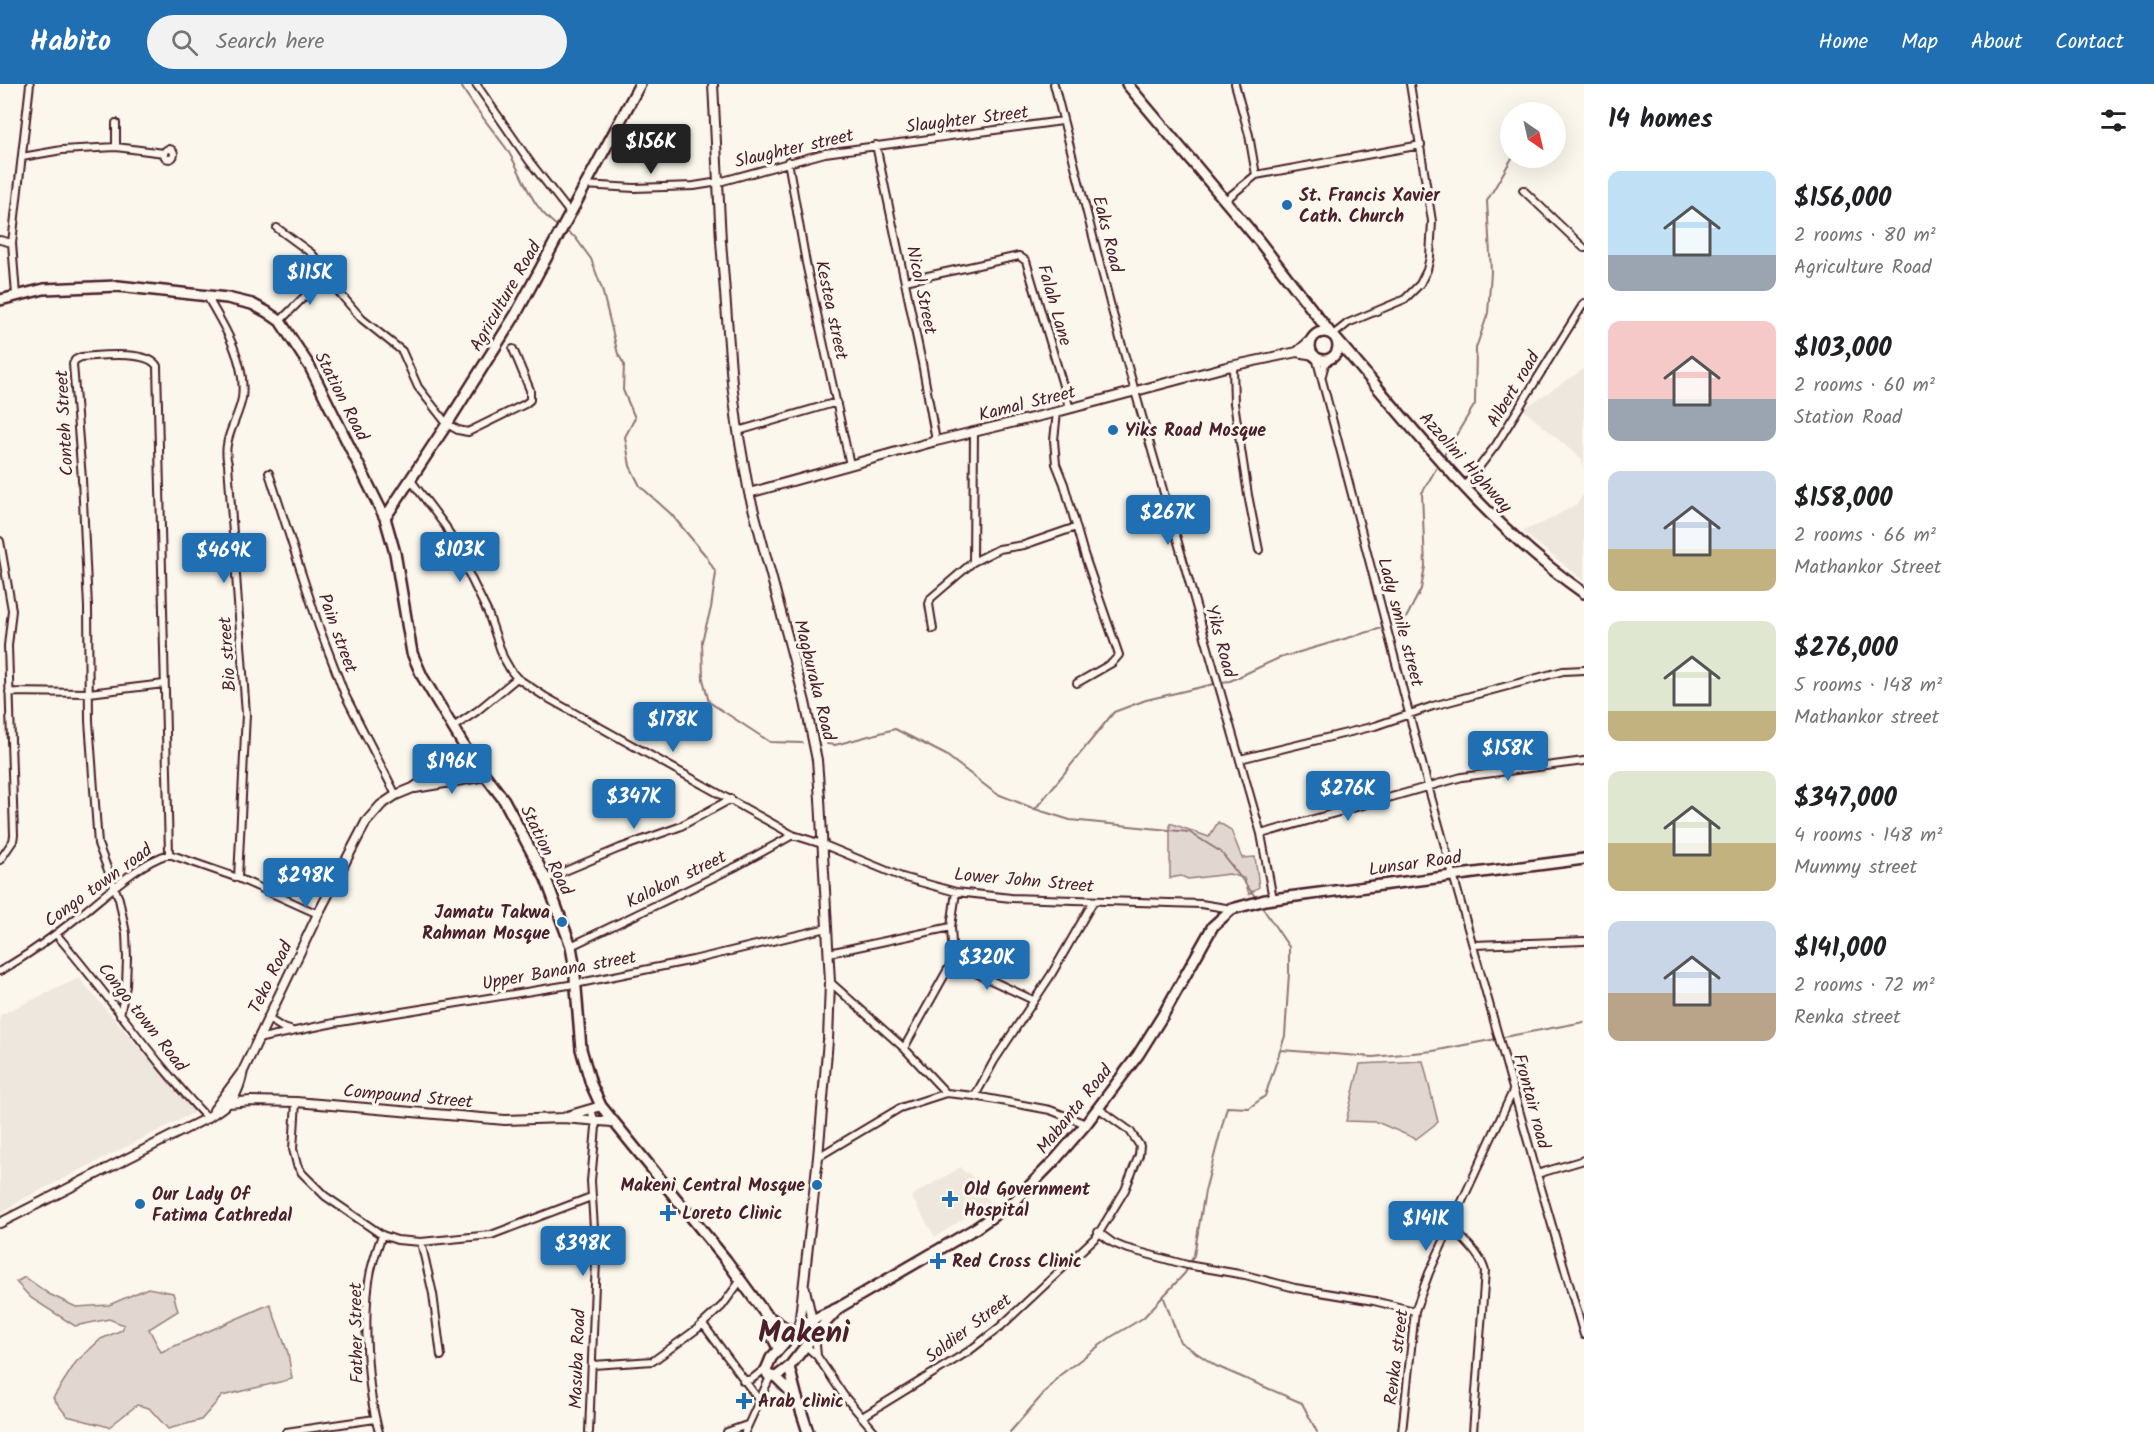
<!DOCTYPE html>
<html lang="en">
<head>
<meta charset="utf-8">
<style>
  :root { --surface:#fff; --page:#f2f2f2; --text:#202124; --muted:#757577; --accent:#1f6fb2 }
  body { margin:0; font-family:Kalam,sans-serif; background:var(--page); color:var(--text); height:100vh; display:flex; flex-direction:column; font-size:22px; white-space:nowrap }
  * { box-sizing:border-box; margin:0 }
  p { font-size:20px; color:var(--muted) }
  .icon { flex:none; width:33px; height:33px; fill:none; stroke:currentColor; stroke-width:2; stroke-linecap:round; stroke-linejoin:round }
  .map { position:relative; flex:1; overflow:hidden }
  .drawer { display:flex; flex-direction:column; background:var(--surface); width:570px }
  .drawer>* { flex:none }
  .needle { width:39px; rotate:146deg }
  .controls { position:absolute; left:1500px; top:18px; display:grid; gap:12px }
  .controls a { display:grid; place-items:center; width:66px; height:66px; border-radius:50%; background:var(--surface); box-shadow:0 6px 24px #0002; font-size:30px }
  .price { position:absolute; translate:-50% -51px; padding:0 14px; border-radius:6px; background:var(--accent); color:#fff; font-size:20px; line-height:39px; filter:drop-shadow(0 2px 3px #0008) }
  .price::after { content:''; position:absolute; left:50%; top:36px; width:18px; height:14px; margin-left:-9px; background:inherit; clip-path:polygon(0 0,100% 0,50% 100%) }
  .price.on { background:#222; color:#fff }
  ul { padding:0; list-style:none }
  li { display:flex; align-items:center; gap:18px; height:150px; padding:0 24px }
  li span { display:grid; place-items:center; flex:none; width:168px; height:120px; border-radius:12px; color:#555 }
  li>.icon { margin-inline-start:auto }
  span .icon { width:72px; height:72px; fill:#fffc; stroke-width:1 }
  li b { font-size:26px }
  h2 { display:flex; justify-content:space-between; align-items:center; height:72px; padding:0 24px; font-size:26px }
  header { display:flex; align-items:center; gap:36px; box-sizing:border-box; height:84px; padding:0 30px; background:var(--accent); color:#fff }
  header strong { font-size:28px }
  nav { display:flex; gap:33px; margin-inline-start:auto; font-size:21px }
  .search { width:420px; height:54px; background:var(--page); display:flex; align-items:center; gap:15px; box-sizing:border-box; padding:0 21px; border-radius:33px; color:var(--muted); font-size:22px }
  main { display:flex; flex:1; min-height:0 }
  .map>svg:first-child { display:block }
  .built { fill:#eee7de }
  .green { fill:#e2d7d0; stroke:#967b7e; stroke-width:1.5 }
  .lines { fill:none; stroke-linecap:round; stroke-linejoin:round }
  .stream { stroke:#907477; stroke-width:2 }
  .minor-casing { stroke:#4a1f2b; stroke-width:10 }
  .tertiary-casing { stroke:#4a1f2b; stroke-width:12 }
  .secondary-casing { stroke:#4a1f2b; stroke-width:14 }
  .primary-casing { stroke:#4a1f2b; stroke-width:14 }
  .minor { stroke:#fbf7ec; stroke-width:6 }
  .tertiary { stroke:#fbf7ec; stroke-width:8 }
  .secondary { stroke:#fbf7ec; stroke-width:9 }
  .primary { stroke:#fbf7ec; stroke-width:9 }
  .poi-dot { fill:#1f6fb2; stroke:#fbf7ec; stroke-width:2 }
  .labels { text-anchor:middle; stroke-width:6; stroke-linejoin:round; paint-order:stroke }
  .street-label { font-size:18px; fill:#4a1f2b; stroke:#fbf7ec }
  .poi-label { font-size:18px; font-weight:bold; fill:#4a1f2b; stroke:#fbf7ec; text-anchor:start }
  .town-label { font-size:30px; font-weight:bold; fill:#4a1f2b; stroke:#fbf7ec }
</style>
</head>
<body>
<header>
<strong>Habito</strong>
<div class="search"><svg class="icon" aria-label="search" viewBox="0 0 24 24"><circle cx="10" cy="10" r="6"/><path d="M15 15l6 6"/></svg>Search here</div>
<nav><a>Home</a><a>Map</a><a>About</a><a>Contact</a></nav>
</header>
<main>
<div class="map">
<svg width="1584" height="1348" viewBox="0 0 1584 1348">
  <rect width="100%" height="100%" fill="#fbf7ec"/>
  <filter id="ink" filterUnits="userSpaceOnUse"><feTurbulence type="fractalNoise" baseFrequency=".0167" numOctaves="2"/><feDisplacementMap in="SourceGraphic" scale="12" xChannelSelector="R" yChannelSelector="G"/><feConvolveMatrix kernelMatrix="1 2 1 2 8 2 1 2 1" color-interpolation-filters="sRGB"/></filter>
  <g filter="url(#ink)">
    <!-- built -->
    <path class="built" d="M1584 285V385L1582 376 1523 325Z
      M1584 409V497L1522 447 1543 439 1577 420Z
      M79 894 195 1028 21 1116 0 1131V931Z
      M961 1083 964 1088 969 1089 990 1118 935 1153 911 1112Z"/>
    <!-- green -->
    <path class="green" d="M1218 738 1231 746 1242 774 1255 773 1259 803 1249 810 1244 794 1229 790 1188 795 1181 792 1170 794V739L1209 753Z
      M1423 977 1438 1038 1416 1055 1377 1038 1346 1037 1360 980Z
      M25 1193 49 1210 76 1223 109 1221 148 1204 173 1209 178 1227 149 1245 161 1268 270 1220 288 1269 292 1295 222 1312 201 1336 168 1345 149 1324 137 1321 109 1343 67 1332 53 1314 76 1278 101 1255 122 1246 124 1241 109 1235 75 1242 31 1214 16 1198Z"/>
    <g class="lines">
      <!-- stream -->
      <path class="stream" d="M460 0C473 23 491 43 506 64 525 93 529 123 560 144
        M1507 55 1510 69
        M565 147 575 153 591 175 602 205 618 270 624 280 623 306 635 334 625 353 630 382 640 402 671 430 706 472 716 489 711 524 702 557 703 595 709 618 770 658 802 659
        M1444 371 1475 320 1476 264 1488 229 1491 188 1487 117 1512 74
        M1392 541 1404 538 1421 505 1425 482 1422 409 1437 383
        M1221 598 1230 597 1279 574 1382 544
        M827 660 835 661 895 645 946 671 995 709 1035 725 1070 736 1189 748 1221 768 1257 815
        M1036 724 1114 628 1146 616 1214 600
        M1504 953 1584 938
        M1281 966 1373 973 1433 967 1496 955
        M1164 1214 1180 1258 1216 1282 1302 1319 1317 1348
        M1010 1348 1060 1291 1111 1253 1143 1234 1185 1189 1194 1171 1205 1107 1227 1023 1249 1024 1265 1012 1285 952 1289 889V863L1260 820"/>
      <!-- minor casing -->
      <g class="minor-casing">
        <path id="minor" d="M476 0 530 78 570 129
          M1054 0 1111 223 1261 750 1273 815
          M1235 0 1249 51 1256 91
          M876 61 922 279 936 357
          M116 63V39
          M164 70a5 5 0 1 1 10 0a5 5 0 1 1-10 0Z
          M22 73 62 66 116 63 164 69
          M788 77 806 179 850 381
          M584 101 634 104 694 102 719 98 825 69 1062 37
          M1523 106 1584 164
          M1224 117 1256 91 1421 61
          M277 144 311 169 322 181 325 192 362 235 402 267 418 303 447 340 458 346 468 348 525 320 530 316V306L513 265
          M0 156 12 159
          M905 197 1019 172 1026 177 1070 325
          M16 211 12 159 30 0
          M206 211C223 240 247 278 242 314 238 337 221 356 228 380L246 630 238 794
          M280 237 325 192
          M1333 251 1348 239 1405 215 1420 200 1427 186 1430 173 1432 137 1410 0
          M1316 273 1428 702 1537 1090 1584 1251
          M1233 282 1234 319 1248 411 1259 466
          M1322 291 1326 276
          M1057 328 1054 356 1056 380 1064 400 1084 470 1119 571 1112 579 1077 599
          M738 347 837 318
          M269 389 319 543 345 611 396 711
          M410 395 446 443 488 529 503 573 511 587 517 594 544 612 793 751 822 760 902 793 956 808 1011 814 1201 820 1232 825
          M1464 403 1496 361 1584 219
          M0 457 12 526 8 562 14 751 13 757 0 776
          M973 478 974 348
          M933 545 929 520 931 514 973 478 999 465 1024 461 1076 443
          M9 608 89 609 164 600
          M452 644 477 627 517 594
          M1240 675 1375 642 1433 622 1563 587 1584 586
          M1261 750 1462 693 1584 677
          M546 795 620 764 679 743 731 715
          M56 850C108 910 152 976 207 1034
          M1474 861 1584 857
          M571 862 737 782 793 751
          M829 869 951 843
          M953 876 967 885 1033 916
          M0 887C30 870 58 849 84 828 109 808 139 779 169 770L238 794 318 830
          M830 898 904 964 946 1009
          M120 931 126 902 127 874 126 849 119 815 98 760 89 637 88 523 82 395 73 280 75 276 81 273C98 272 147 266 157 282L169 770
          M267 934 283 944 290 946
          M257 955 334 939 575 900 693 876 827 844
          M904 964 953 876 951 843 956 808
          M975 1012 994 977 1051 891 1093 818
          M296 1018 293 1065 297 1081 302 1089 325 1112 382 1151 397 1156 421 1158 491 1151 591 1113
          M818 1073 900 1024 946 1009 975 1012 1050 1026 1086 1040
          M1537 1090 1584 1076
          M1451 1142C1463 1156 1480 1169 1485 1187L1473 1348
          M1098 1148 1113 1159 1125 1164 1187 1181 1245 1191 1295 1204 1374 1217 1415 1227
          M421 1158 433 1210 441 1272
          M703 1240 759 1316
          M815 1250 817 1272
          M805 1261 817 1272 844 1312 875 1348
          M593 1281 653 1277 697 1245 722 1222 741 1196
          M743 1297 752 1295 766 1284
          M862 1333 969 1267 1000 1243 1097 1152 1125 1106 1139 1071 1140 1062 1130 1047 1098 1024
          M286 1348 375 1335
          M379 1348C367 1308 362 1227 371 1186 374 1174 378 1162 382 1151
          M589 1348 596 1176 591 1097 596 1043 591 1025
          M727 1348 747 1341
          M745 1348 770 1293
          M1402 1348 1415 1227 1429 1189 1513 1007"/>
      </g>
      <!-- tertiary casing -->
      <g class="tertiary-casing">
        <path id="tertiary" d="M713 0 721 157 732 299 738 347 749 409 805 618 817 676 820 715 830 898 828 956 818 1073 799 1242
          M1297 268 1313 254
          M749 409 936 357 1057 328 1226 283 1297 268 1314 271
          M415 704 486 692
          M229 1019 251 1017 296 1018 505 1036 563 1034 612 1038
          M214 1026 242 988
          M567 1032 601 1022
          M0 1139 207 1034C230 1018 237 1017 243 987L318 830 366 738 381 721 396 711 413 704 467 667
          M805 1205 815 1250"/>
      </g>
      <!-- secondary casing -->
      <g class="secondary-casing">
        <path id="secondary" d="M0 216 44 205 118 202 227 214 252 220 267 228 280 237 310 283 385 434 395 469 412 569 422 592 467 667 504 716 546 795 571 862 574 880 581 965 591 1000 601 1022 726 1176 766 1231 792 1248
          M385 434 447 340 516 230 640 0
          M766 1231 771 1250 778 1264"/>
      </g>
      <!-- primary casing -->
      <g class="primary-casing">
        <path id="primary" d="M1127 0 1259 157 1331 250
          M1310 262a14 14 0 1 1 28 0a14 14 0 1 1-28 0Z
          M1337 256C1414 345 1486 441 1584 509
          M840 1223 815 1250 789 1283 776 1293 768 1291 766 1286 771 1274 799 1242 840 1223 976 1144 1016 1116 1055 1076 1086 1040 1138 971 1163 931 1213 842 1232 825 1265 816 1584 775
          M789 1283 797 1314 808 1348
          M776 1293 795 1312"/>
      </g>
      <!-- minor -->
      <use href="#minor" class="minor"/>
      <!-- tertiary -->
      <use href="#tertiary" class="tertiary"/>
      <!-- secondary -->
      <use href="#secondary" class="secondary"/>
      <!-- primary -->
      <use href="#primary" class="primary"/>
    </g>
  </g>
  <!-- markers -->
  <g class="poi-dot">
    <circle cx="1287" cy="121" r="6"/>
    <circle cx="1113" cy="346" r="6"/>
    <circle cx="562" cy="838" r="6"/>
    <circle cx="817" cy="1101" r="6"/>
    <path d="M947 1106h6v6h6v6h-6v6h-6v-6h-6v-6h6z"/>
    <circle cx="140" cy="1120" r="6"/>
    <path d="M665 1120h6v6h6v6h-6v6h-6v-6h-6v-6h6z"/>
    <path d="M935 1168h6v6h6v6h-6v6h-6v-6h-6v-6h6z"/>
    <path d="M741 1308h6v6h6v6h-6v6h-6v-6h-6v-6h6z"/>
  </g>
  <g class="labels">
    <!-- street labels -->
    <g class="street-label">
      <text transform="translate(967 35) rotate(-7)" y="6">Slaughter Street</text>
      <text transform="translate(794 64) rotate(-13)" y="6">Slaughter street</text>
      <text transform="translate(1108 150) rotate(76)" y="6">Eaks Road</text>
      <text transform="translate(922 206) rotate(78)" y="6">Nicol Street</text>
      <text transform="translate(505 212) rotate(-60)" y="6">Agriculture Road</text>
      <text transform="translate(1055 221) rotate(74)" y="6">Falah Lane</text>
      <text transform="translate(832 226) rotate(78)" y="6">Kestea street</text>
      <text transform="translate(1513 305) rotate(-59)" y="6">Albert road</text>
      <text transform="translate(342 312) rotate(63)" y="6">Station Road</text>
      <text transform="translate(1027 319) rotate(-14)" y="6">Kamal Street</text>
      <text transform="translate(64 339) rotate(-93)" y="6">Conteh Street</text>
      <text transform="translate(1466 378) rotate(48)" y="6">Azzolini Highway</text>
      <text transform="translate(1401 538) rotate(75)" y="6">Lady smile street</text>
      <text transform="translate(338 549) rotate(70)" y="6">Pain street</text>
      <text transform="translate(1221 557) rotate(75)" y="6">Yiks Road</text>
      <text transform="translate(227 570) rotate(-94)" y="6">Bio street</text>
      <text transform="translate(815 596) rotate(76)" y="6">Magburaka Road</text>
      <text transform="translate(547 766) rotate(64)" y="6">Station Road</text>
      <text transform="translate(1415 779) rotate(-8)" y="6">Lunsar Road</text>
      <text transform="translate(676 795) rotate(-26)" y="6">Kalokon street</text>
      <text transform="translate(1024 796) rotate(5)" y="6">Lower John Street</text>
      <text transform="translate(98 801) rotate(-36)" y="6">Congo town road</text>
      <text transform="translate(559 886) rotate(-10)" y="6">Upper Banana street</text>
      <text transform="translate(270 893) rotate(-64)" y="6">Teko Road</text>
      <text transform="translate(143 933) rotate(52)" y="6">Congo town Road</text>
      <text transform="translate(408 1012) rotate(5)" y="6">Compound Street</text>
      <text transform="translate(1532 1017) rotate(75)" y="6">Frontair road</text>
      <text transform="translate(1074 1025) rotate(-51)" y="6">Mabanta Road</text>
      <text transform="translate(968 1244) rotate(-37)" y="6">Soldier Street</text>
      <text transform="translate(356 1249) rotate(-91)" y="6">Father Street</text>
      <text transform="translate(1396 1273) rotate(-83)" y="6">Renka street</text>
      <text transform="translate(577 1275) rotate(-88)" y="6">Masuba Road</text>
    </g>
    <!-- poi labels -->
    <g class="poi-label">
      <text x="1299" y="117">St. Francis Xavier<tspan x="1299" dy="21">Cath. Church</tspan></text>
      <text x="1125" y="352">Yiks Road Mosque</text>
      <text x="550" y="834" text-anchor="end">Jamatu Takwa<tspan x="550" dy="21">Rahman Mosque</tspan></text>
      <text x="805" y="1107" text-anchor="end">Makeni Central Mosque</text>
      <text x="964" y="1111">Old Government<tspan x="964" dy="21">Hospital</tspan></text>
      <text x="152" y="1116">Our Lady Of<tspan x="152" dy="21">Fatima Cathredal</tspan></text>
      <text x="682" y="1135">Loreto Clinic</text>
      <text x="952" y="1183">Red Cross Clinic</text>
      <text x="758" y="1323">Arab clinic</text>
    </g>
    <!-- town labels -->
    <g class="town-label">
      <text x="804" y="1258">Makeni</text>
    </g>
  </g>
</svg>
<div class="controls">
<a><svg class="needle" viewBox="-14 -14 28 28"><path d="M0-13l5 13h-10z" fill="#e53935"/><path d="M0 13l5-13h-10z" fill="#757577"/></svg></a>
</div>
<b class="price on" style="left:651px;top:91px">$156K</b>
<b class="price" style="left:310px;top:222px">$115K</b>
<b class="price" style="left:1168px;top:462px">$267K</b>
<b class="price" style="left:460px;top:499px">$103K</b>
<b class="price" style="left:224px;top:500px">$469K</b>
<b class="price" style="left:673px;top:669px">$178K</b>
<b class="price" style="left:1508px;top:698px">$158K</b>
<b class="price" style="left:452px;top:711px">$196K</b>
<b class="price" style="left:1348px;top:738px">$276K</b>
<b class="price" style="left:634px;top:746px">$347K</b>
<b class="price" style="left:306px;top:825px">$298K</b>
<b class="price" style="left:987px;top:907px">$320K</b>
<b class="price" style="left:1426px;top:1168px">$141K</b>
<b class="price" style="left:583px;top:1193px">$398K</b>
</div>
<section class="drawer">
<h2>14 homes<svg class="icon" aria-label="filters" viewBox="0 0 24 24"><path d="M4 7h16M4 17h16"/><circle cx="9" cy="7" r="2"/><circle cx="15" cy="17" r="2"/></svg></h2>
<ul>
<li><span style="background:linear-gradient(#bfe0f5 70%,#9aa5b1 0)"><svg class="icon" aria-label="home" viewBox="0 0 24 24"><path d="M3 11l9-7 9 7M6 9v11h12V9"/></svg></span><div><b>$156,000</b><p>2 rooms · 80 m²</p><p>Agriculture Road</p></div></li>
<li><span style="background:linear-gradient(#f6c9c9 65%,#9aa5b1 0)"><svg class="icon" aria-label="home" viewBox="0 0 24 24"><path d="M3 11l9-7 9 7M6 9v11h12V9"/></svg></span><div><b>$103,000</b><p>2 rooms · 60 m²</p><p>Station Road</p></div></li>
<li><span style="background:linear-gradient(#c9d6e8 65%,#c2b280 0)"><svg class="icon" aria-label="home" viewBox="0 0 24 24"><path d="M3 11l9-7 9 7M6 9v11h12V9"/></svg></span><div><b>$158,000</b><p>2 rooms · 66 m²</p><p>Mathankor Street</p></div></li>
<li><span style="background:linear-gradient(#dfe7d0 75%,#c2b280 0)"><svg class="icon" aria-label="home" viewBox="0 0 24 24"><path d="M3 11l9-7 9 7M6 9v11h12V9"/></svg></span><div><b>$276,000</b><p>5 rooms · 148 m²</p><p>Mathankor street</p></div></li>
<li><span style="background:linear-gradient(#dfe7d0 60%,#c2b280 0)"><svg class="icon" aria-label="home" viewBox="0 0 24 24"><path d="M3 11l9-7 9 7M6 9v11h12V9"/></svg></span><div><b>$347,000</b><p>4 rooms · 148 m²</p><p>Mummy street</p></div></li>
<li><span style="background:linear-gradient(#c9d6e8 60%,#b9a48a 0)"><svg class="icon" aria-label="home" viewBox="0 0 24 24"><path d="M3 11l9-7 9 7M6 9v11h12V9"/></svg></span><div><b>$141,000</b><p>2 rooms · 72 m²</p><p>Renka street</p></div></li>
</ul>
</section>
</main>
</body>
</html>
